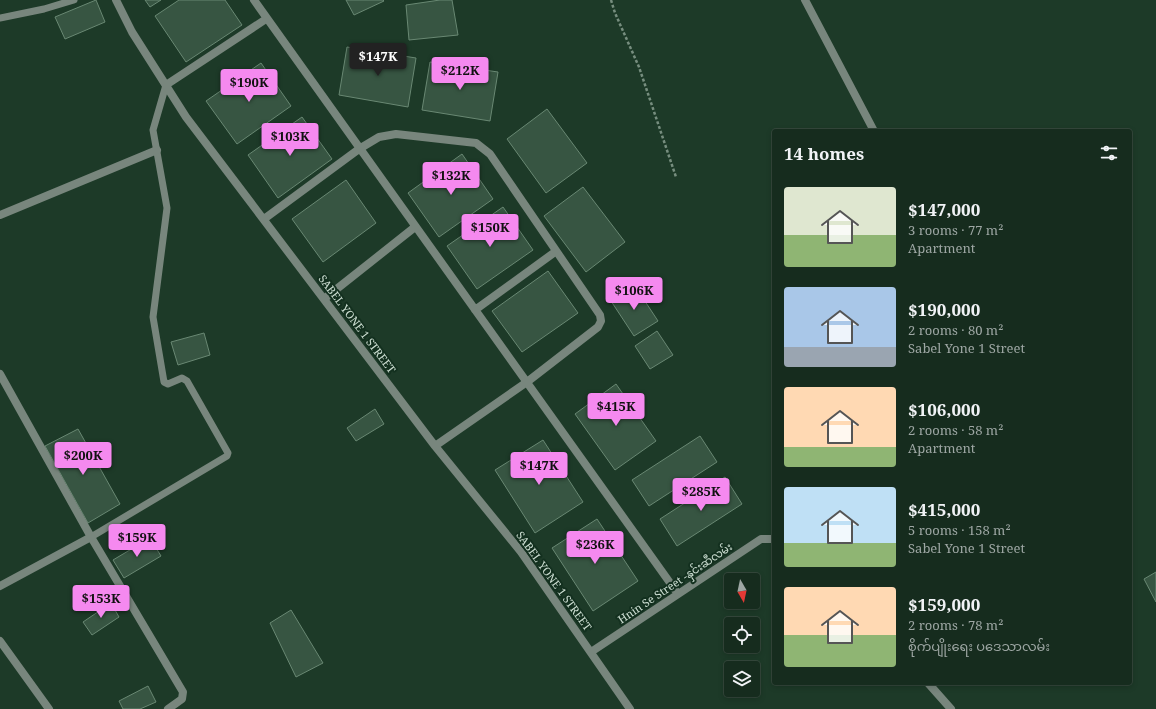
<!DOCTYPE html>
<html lang="en">
<head>
<meta charset="utf-8">
<style>
  :root { --surface:#162c1e; --page:#1f3427; --text:#f1f3f6; --muted:#9ea7a4; --line:#35483c; --accent:#f589ef }
  body { margin:0; font-family:"Noto Serif","Noto Sans Myanmar",serif; background:var(--page); color:var(--text); height:100vh; display:flex; flex-direction:column; font-size:15px; white-space:nowrap }
  * { box-sizing:border-box; margin:0 }
  p { font-size:13px; color:var(--muted) }
  .icon { flex:none; width:22px; height:22px; fill:none; stroke:currentColor; stroke-width:2; stroke-linecap:round; stroke-linejoin:round }
  .map { position:relative; flex:1; overflow:hidden }
  .details { position:absolute; left:772px; top:129px; width:360px; height:556px; display:flex; flex-direction:column; background:var(--surface); border-radius:4px; box-shadow:0 2px 6px #0003,0 0 0 1px var(--line) }
  .details>* { flex:none }
  .needle { width:26px; rotate:171deg }
  .buttons { position:absolute; left:724px; top:573px; display:grid; gap:8px }
  .buttons a { display:grid; place-items:center; width:36px; height:36px; border-radius:4px; background:var(--surface); box-shadow:0 2px 6px #0003,0 0 0 1px var(--line); font-size:20px }
  .price { position:absolute; translate:-50% -34px; padding:0 9px; border-radius:4px; background:var(--accent); color:#111; font-size:13px; line-height:26px; filter:drop-shadow(0 1px 2px #0008) }
  .price::after { content:''; position:absolute; left:50%; top:24px; width:12px; height:9px; margin-left:-6px; background:inherit; clip-path:polygon(0 0,100% 0,50% 100%) }
  .price.on { background:#222; color:#fff }
  ul { padding:0; list-style:none }
  li { display:flex; align-items:center; gap:12px; height:100px; padding:0 12px }
  li span { display:grid; place-items:center; flex:none; width:112px; height:80px; border-radius:4px; color:#555 }
  li>.icon { margin-inline-start:auto }
  span .icon { width:48px; height:48px; fill:#fffc; stroke-width:1 }
  li b { font-size:17px }
  h2 { display:flex; justify-content:space-between; align-items:center; height:48px; padding:0 12px; font-size:17px }
  .map>svg:first-child { display:block }
  .building { fill:#375542; stroke:#698873 }
  .lines { fill:none; stroke-linecap:round; stroke-linejoin:round }
  .path { stroke:#778e7f; stroke-width:2.5; stroke-dasharray:3 2; stroke-linecap:butt }
  .service { stroke:#78867d; stroke-width:7 }
  .minor { stroke:#78867d; stroke-width:8 }
  .labels { text-anchor:middle; stroke-width:4; stroke-linejoin:round; paint-order:stroke }
  .street-label { font-size:11px; fill:#cfe0d4; stroke:#13301f }
</style>
</head>
<body>
<div class="map">
<svg width="1156" height="709" viewBox="0 0 1156 709">
  <rect width="100%" height="100%" fill="#1d3a28"/>
  <!-- building -->
  <path class="building" d="M96 0 105 22 65 39 55 17Z
    M145 0H161L150 7Z
    M179 0H225L242 25 186 62 155 16Z
    M346 0H383L384 1 354 15Z
    M440 0H452L458 35 409 40 406 5Z
    M347 47 416 58 408 107 339 95Z
    M430 62 498 72 490 121 422 110Z
    M261 63 291 106 237 144 206 101Z
    M547 109 587 163 546 193 507 139Z
    M302 117 332 159 278 198 248 155Z
    M462 154 493 199 439 237 408 193Z
    M346 180 376 223 323 262 292 219Z
    M583 187 625 242 586 272 544 216Z
    M503 207 533 250 477 289 447 246Z
    M548 271 578 313 522 352 492 311Z
    M635 286 658 321 634 336 611 301Z
    M657 331 673 355 650 369 635 346Z
    M204 333 210 355 178 365 171 342Z
    M616 384 656 441 615 470 575 414Z
    M375 409 384 424 356 441 347 428Z
    M78 429 120 504 88 523 45 446Z
    M700 436 717 462 649 506 632 480Z
    M543 440 583 502 535 533 495 470Z
    M725 477 742 504 677 546 660 519Z
    M597 519 638 581 593 611 552 548Z
    M150 538 161 556 124 578 113 560Z
    M1156 572V602L1144 579Z
    M111 603 119 617 92 635 83 622Z
    M291 610 323 663 296 677 270 623Z
    M148 686 156 702 140 709H123L119 701Z"/>
  <g class="lines">
    <!-- path -->
    <path class="path" d="M611 0 615 13 639 67 676 177"/>
    <!-- service -->
    <path class="service" d="M0 18 44 9 74 0
      M91 537 227 456 228 453 187 381 182 378 168 384 164 382 153 317 167 208 153 130 166 85"/>
    <!-- minor -->
    <path class="minor" d="M116 0 132 32 186 117 435 446 521 552 630 709
      M254 0 678 594
      M805 0 874 131
      M166 85 266 19
      M0 215 157 150
      M264 219 359 149 379 137 396 134 476 143 490 154 600 315 601 321 598 327 527 382 435 446
      M324 299 415 227
      M475 310 555 252
      M0 374 91 537 183 692 182 699 168 709
      M0 586 91 537
      M0 641 49 709
      M591 652 761 539H774
      M928 683 951 709"/>
  </g>
  <g class="labels">
    <!-- street labels -->
    <g class="street-label">
      <text transform="translate(357 324) rotate(53)" y="4">SABEL YONE 1 STREET</text>
      <text transform="translate(554 581) rotate(54)" y="4">SABEL YONE 1 STREET</text>
      <text transform="translate(675 583) rotate(-34)" y="4">Hnin Se Street -နှင်းဆီလမ်း</text>
    </g>
  </g>
</svg>
<div class="buttons">
<a><svg class="needle" viewBox="-14 -14 28 28"><path d="M0-13l5 13h-10z" fill="#e53935"/><path d="M0 13l5-13h-10z" fill="#9ea7a4"/></svg></a>
<a><svg class="icon" aria-label="locate" viewBox="0 0 24 24"><circle cx="12" cy="12" r="6"/><path d="M12 2v4M12 18v4M2 12h4M18 12h4"/></svg></a>
<a><svg class="icon" aria-label="layers" viewBox="0 0 24 24"><path d="M12 4l9 5-9 5-9-5zM3 14l9 5 9-5"/></svg></a>
</div>
<b class="price on" style="left:378px;top:77px">$147K</b>
<b class="price" style="left:460px;top:91px">$212K</b>
<b class="price" style="left:249px;top:103px">$190K</b>
<b class="price" style="left:290px;top:157px">$103K</b>
<b class="price" style="left:451px;top:196px">$132K</b>
<b class="price" style="left:490px;top:248px">$150K</b>
<b class="price" style="left:634px;top:311px">$106K</b>
<b class="price" style="left:616px;top:427px">$415K</b>
<b class="price" style="left:83px;top:476px">$200K</b>
<b class="price" style="left:539px;top:486px">$147K</b>
<b class="price" style="left:701px;top:512px">$285K</b>
<b class="price" style="left:137px;top:558px">$159K</b>
<b class="price" style="left:595px;top:565px">$236K</b>
<b class="price" style="left:101px;top:619px">$153K</b>
<section class="details">
<h2>14 homes<svg class="icon" aria-label="filters" viewBox="0 0 24 24"><path d="M4 7h16M4 17h16"/><circle cx="9" cy="7" r="2"/><circle cx="15" cy="17" r="2"/></svg></h2>
<ul>
<li><span style="background:linear-gradient(#dfe7d0 60%,#8fb573 0)"><svg class="icon" aria-label="home" viewBox="0 0 24 24"><path d="M3 11l9-7 9 7M6 9v11h12V9"/></svg></span><div><b>$147,000</b><p>3 rooms · 77 m²</p><p>Apartment</p></div></li>
<li><span style="background:linear-gradient(#a9c7e8 75%,#9aa5b1 0)"><svg class="icon" aria-label="home" viewBox="0 0 24 24"><path d="M3 11l9-7 9 7M6 9v11h12V9"/></svg></span><div><b>$190,000</b><p>2 rooms · 80 m²</p><p>Sabel Yone 1 Street</p></div></li>
<li><span style="background:linear-gradient(#ffd9b3 75%,#8fb573 0)"><svg class="icon" aria-label="home" viewBox="0 0 24 24"><path d="M3 11l9-7 9 7M6 9v11h12V9"/></svg></span><div><b>$106,000</b><p>2 rooms · 58 m²</p><p>Apartment</p></div></li>
<li><span style="background:linear-gradient(#bfe0f5 70%,#8fb573 0)"><svg class="icon" aria-label="home" viewBox="0 0 24 24"><path d="M3 11l9-7 9 7M6 9v11h12V9"/></svg></span><div><b>$415,000</b><p>5 rooms · 158 m²</p><p>Sabel Yone 1 Street</p></div></li>
<li><span style="background:linear-gradient(#ffd9b3 60%,#8fb573 0)"><svg class="icon" aria-label="home" viewBox="0 0 24 24"><path d="M3 11l9-7 9 7M6 9v11h12V9"/></svg></span><div><b>$159,000</b><p>2 rooms · 78 m²</p><p>စိုက်ပျိုးရေး ပဒေသာလမ်း</p></div></li>
</ul>
</section>
</div>
</body>
</html>
